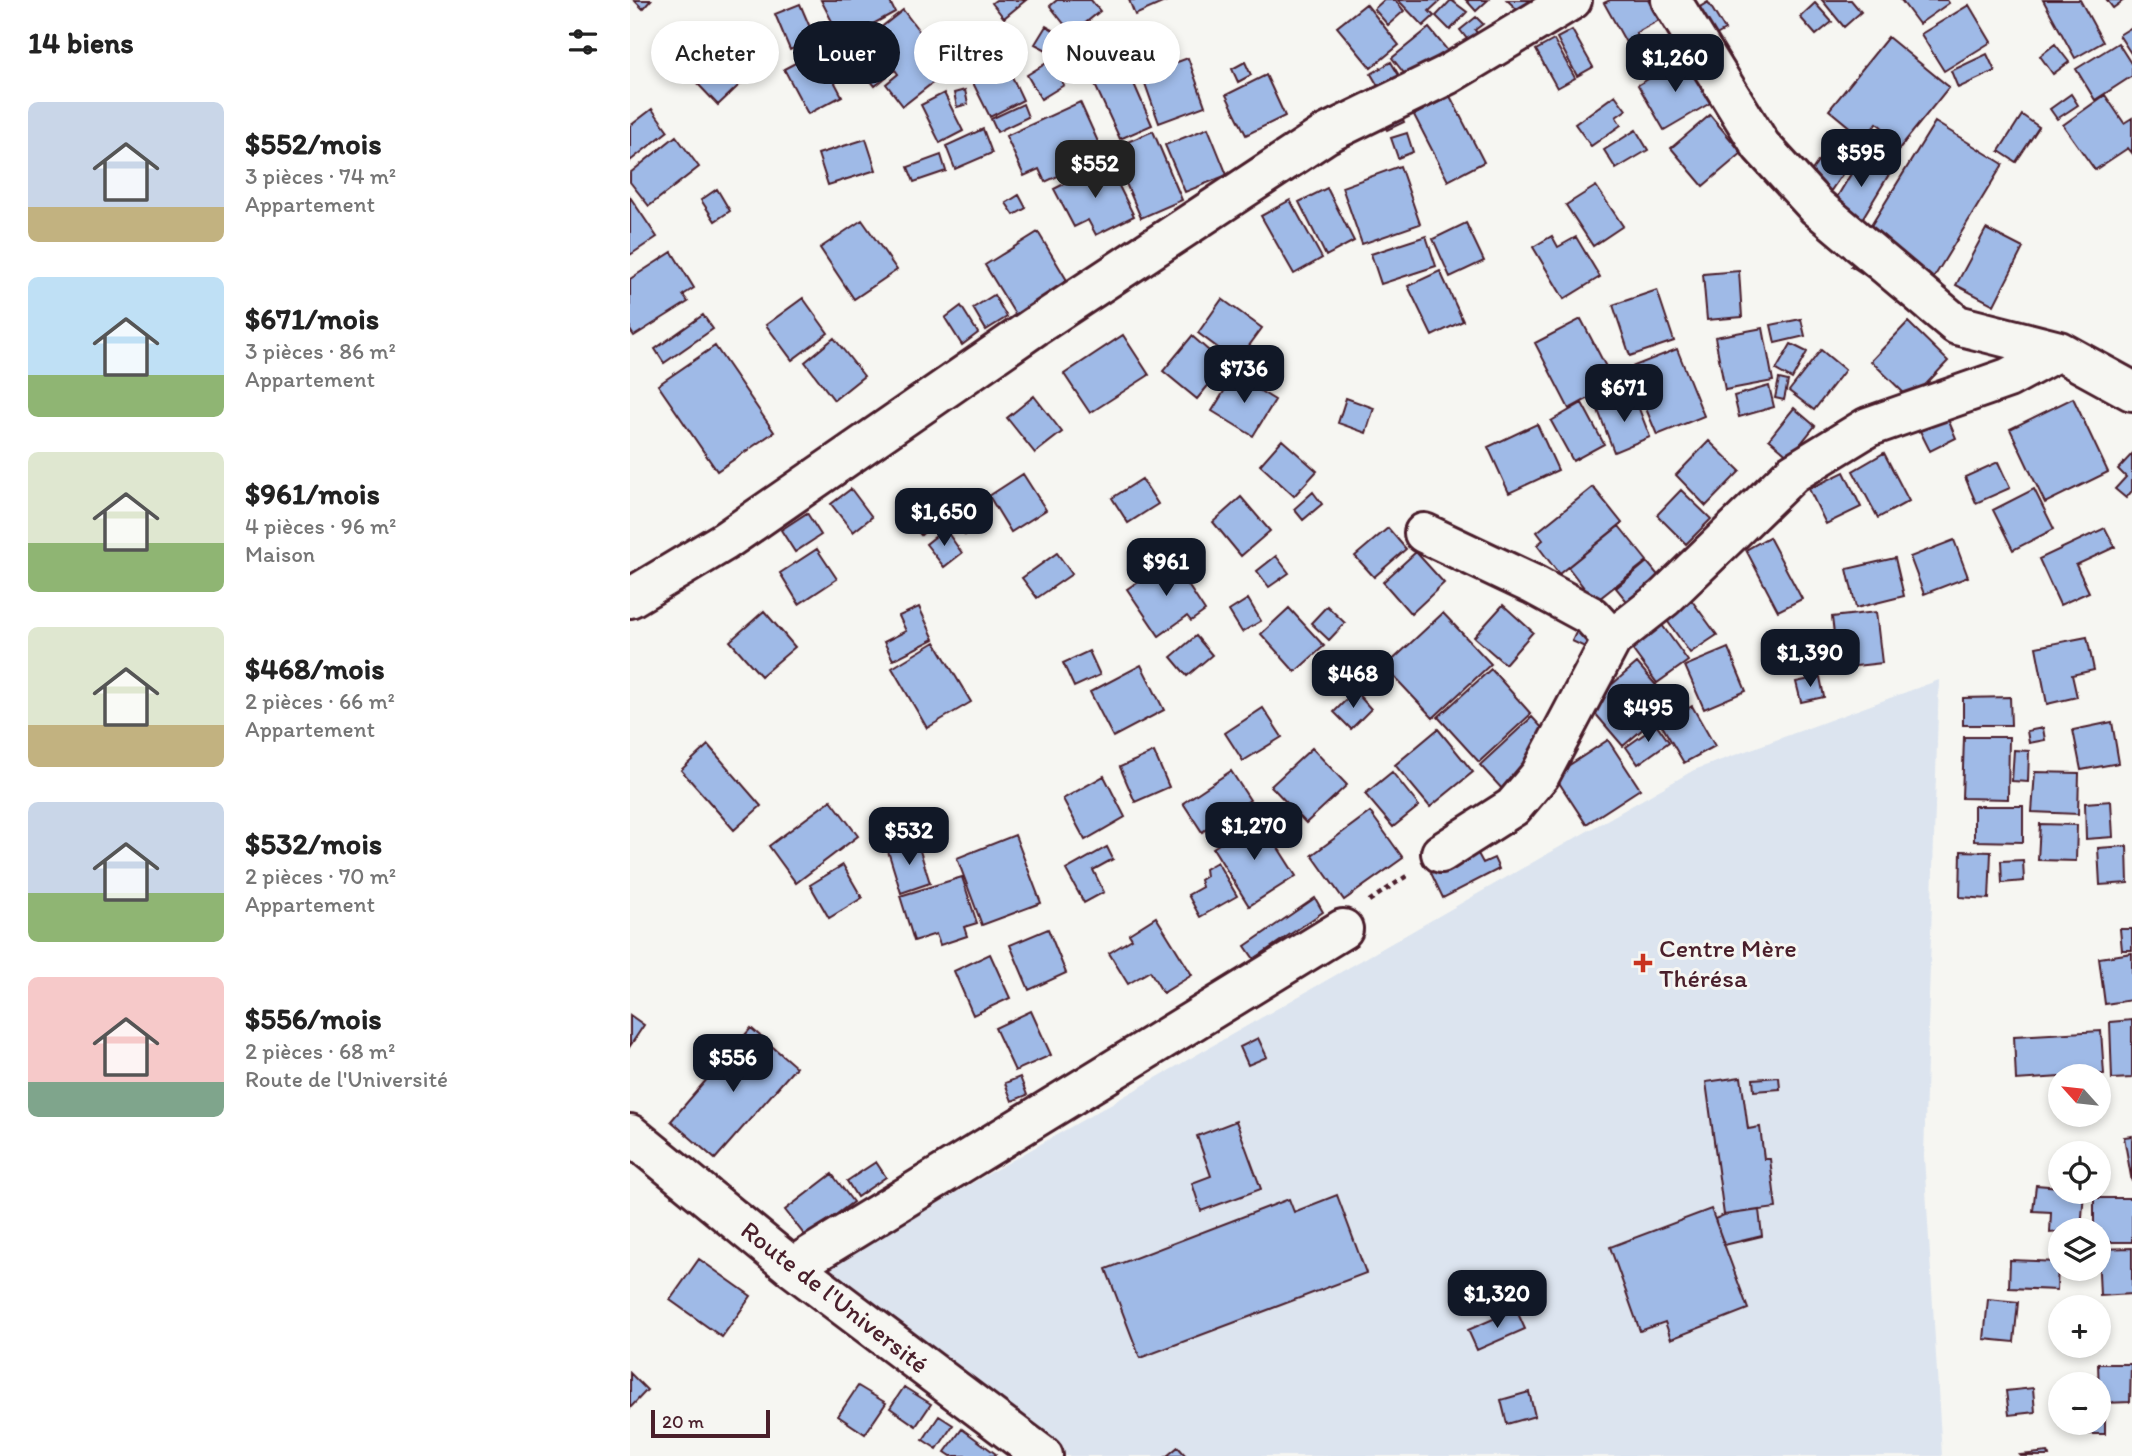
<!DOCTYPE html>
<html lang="fr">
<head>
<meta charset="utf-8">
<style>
  :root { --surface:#fff; --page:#f2f2f2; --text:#222; --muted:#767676; --accent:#111827 }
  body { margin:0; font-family:Itim,sans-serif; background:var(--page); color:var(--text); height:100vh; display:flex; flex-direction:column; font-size:26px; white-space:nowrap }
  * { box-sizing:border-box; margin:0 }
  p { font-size:23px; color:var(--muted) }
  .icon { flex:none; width:38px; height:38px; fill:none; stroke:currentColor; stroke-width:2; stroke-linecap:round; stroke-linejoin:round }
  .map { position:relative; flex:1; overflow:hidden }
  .panel { display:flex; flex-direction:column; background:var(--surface); width:630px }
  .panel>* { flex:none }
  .banner { position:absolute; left:21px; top:21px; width:665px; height:63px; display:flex; gap:14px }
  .needle { width:46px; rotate:297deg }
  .fabs { position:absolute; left:1418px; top:1064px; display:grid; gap:14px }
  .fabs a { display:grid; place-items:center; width:63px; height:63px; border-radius:50%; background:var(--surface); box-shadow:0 4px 10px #0003; font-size:35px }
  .scale { position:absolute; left:21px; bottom:18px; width:119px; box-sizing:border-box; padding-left:7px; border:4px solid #4a1f2b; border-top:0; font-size:19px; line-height:24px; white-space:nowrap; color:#4a1f2b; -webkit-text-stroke:5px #f6f6f2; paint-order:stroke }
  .price { position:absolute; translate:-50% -60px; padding:0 16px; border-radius:14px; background:var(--accent); color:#fff; font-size:23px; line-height:46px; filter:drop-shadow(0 2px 4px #0008) }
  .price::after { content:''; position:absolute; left:50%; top:42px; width:21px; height:16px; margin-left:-10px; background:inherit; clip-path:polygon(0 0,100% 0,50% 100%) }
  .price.current { background:#222; color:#fff }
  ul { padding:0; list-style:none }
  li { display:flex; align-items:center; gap:21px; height:175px; padding:0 28px }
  li span { display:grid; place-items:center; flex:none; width:196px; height:140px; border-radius:10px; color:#555 }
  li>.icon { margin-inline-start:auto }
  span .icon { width:84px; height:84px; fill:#fffc; stroke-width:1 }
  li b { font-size:30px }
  h2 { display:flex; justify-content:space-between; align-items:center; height:84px; padding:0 28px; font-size:30px }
  .tag { padding:0 24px; border-radius:32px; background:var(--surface); box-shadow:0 4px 10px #0003; font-size:24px; line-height:63px }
  .tag.current { background:var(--accent); color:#fff }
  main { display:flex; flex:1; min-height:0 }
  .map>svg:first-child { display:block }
  .built { fill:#dce4ef }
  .building { fill:#9fbae7; stroke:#4a1f2b; stroke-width:2 }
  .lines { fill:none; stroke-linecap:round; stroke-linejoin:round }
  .minor-casing { stroke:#4a1f2b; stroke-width:44 }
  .path { stroke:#4a1f2b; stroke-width:4.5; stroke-dasharray:5 5; stroke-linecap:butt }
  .minor { stroke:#f6f6f2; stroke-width:38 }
  .poi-dot { fill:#c8321e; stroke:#f6f6f2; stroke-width:2.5 }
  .labels { text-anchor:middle; stroke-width:6; stroke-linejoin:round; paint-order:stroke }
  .poi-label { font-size:26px; fill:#4a1f2b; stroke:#f6f6f2; text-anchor:start }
  .street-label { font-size:26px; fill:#4a1f2b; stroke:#f6f6f2 }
</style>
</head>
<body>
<main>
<section class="panel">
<h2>14 biens<svg class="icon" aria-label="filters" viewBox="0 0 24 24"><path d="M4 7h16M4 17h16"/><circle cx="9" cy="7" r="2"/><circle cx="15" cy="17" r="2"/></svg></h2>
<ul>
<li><span style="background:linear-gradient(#c9d6e8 75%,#c2b280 0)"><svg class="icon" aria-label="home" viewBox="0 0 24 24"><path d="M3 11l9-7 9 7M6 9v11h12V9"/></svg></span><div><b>$552/mois</b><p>3 pièces · 74 m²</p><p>Appartement</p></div></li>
<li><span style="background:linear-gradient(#bfe0f5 70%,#8fb573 0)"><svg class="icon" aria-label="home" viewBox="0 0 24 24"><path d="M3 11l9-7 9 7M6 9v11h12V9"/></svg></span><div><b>$671/mois</b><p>3 pièces · 86 m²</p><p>Appartement</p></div></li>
<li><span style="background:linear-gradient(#dfe7d0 65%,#8fb573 0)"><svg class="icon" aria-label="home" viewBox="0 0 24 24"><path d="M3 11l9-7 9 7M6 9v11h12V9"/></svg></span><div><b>$961/mois</b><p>4 pièces · 96 m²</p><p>Maison</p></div></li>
<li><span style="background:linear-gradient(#dfe7d0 70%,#c2b280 0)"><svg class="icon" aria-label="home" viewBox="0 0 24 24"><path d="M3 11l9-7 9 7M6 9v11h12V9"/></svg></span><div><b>$468/mois</b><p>2 pièces · 66 m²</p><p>Appartement</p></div></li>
<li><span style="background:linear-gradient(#c9d6e8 65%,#8fb573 0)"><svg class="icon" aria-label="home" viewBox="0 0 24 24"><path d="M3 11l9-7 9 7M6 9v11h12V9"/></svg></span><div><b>$532/mois</b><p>2 pièces · 70 m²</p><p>Appartement</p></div></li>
<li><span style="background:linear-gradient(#f6c9c9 75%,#7fa58c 0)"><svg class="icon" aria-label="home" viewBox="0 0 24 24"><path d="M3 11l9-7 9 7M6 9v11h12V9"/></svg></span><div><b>$556/mois</b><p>2 pièces · 68 m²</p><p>Route de l'Université</p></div></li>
</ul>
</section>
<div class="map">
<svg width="1502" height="1456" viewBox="0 0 1502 1456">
  <rect width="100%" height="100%" fill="#f6f6f2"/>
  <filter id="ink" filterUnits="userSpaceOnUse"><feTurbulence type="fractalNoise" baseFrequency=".0143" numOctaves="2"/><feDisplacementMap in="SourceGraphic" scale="14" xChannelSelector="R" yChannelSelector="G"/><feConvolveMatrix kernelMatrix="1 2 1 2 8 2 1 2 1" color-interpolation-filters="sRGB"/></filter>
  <g filter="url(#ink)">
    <!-- built -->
    <path class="built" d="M1309 680 1294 1156 1312 1456H429L180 1276 1064 770Z"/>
    <!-- building -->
    <path class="building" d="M4 0H21L13 9Z
      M191 0H259L265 12 212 41Z
      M366 0H396L374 18 362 3Z
      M427 0H461L470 11 442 34 420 6Z
      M499 0H536L537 1 505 15Z
      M754 0H765L774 11 758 25 744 9Z
      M768 0H811L799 11 804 16 793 26Z
      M821 0 837 12 820 30 806 16Z
      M836 0H858L846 11Z
      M877 0H906L893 15Z
      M980 0H1018L1029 20 1006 33 1011 42 999 48 974 3Z
      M1192 0H1221L1231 12 1214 27Z
      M1271 0H1317L1319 3 1289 24Z
      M1413 0H1450L1473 42 1445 58Z
      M1477 0H1494L1483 8Z
      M1078 2 1095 30 1074 42 1057 15Z
      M1185 3 1202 22 1186 35 1170 17Z
      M170 4 185 39 160 50 145 14Z
      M736 4 769 45 741 68 707 27Z
      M1339 5 1361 42 1314 71 1291 34Z
      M273 10 319 70 273 106 256 84 268 74 265 70 245 86 228 65 248 49 239 37Z
      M846 17 853 24 845 30 850 37 841 44 830 30Z
      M350 21 364 39 346 54 332 36Z
      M416 26 432 35 422 53 405 44Z
      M1502 27V55L1489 35Z
      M799 28 823 57 785 87 762 58Z
      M503 30 509 49 493 54 487 35Z
      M942 30 963 67 947 76 927 38Z
      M1258 37 1319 87 1260 160 1245 148 1257 132 1247 123 1234 139 1199 110Z
      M924 40 945 78 927 88 906 50Z
      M1488 43 1502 65V76L1465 100 1446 69Z
      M1425 44 1439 62 1423 74 1410 56Z
      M103 49 123 72 88 105 67 83Z
      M188 51 212 96 178 114 154 69Z
      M1357 54 1365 71 1328 88 1321 71Z
      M1056 57 1082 102 1034 130 1008 85Z
      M558 58 575 106 529 123 512 75Z
      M420 61 434 85 411 99 397 75Z
      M615 62 621 75 608 82 602 69Z
      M761 62 774 84 754 96 741 74Z
      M377 66 393 100 360 117 343 83Z
      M498 70 522 125 490 139 465 85Z
      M636 75 655 116 616 135 596 95Z
      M335 90 338 104 327 107 324 93Z
      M314 93 333 131 310 143 291 105Z
      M1441 94 1448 105 1427 119 1420 109Z
      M985 95 996 110 986 117 991 125 961 146 945 124Z
      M1475 95 1494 123 1502 118V153L1498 148 1465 170 1433 125Z
      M820 96 854 162 818 181 784 115Z
      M450 102 474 155 415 182 409 169 394 176 376 136Z
      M393 104 398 117 367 132 361 119Z
      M22 109 38 131 0 161V126Z
      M769 111 774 122 757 130 751 120Z
      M1080 115 1112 153 1073 186 1041 148Z
      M1392 115 1409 127 1386 162 1369 151Z
      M1305 122 1373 164 1303 279 1234 237Z
      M578 128 597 175 555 192 535 145Z
      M353 129 362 153 325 169 316 146Z
      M1006 130 1018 150 986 169 974 150Z
      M523 131 552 200 511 218 481 149Z
      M777 133 783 152 768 158 761 138Z
      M46 136 69 167 19 206 0 182V173Z
      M236 139 246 170 198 185 188 154Z
      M1202 142 1224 157 1200 192 1178 176Z
      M1233 154 1261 171 1229 224 1201 207Z
      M311 155 316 171 284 182 278 167Z
      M477 162 504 216 466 235 458 220 444 227 424 189Z
      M770 166 790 224 732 244 712 187Z
      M966 186 993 226 963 246 936 205Z
      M697 188 724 241 696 256 669 202Z
      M87 189 100 211 85 221 71 200Z
      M389 195 396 208 384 215 376 203Z
      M0 197 27 237 0 255Z
      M660 200 692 258 664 274 631 216Z
      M232 220 267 270 224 299 190 248Z
      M836 223 854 261 820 277 803 239Z
      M1356 229 1393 248 1364 305 1326 285Z
      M408 232 441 287 388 319 355 265Z
      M796 236 806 266 751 284 741 254Z
      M922 236 928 247 946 237 970 277 934 299 903 247Z
      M42 252 64 288 53 295 58 302 4 336 0 330V279Z
      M1230 253 1246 264 1238 277 1221 266Z
      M810 271 833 321 802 336 778 286Z
      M1109 271 1112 317 1077 320 1073 274Z
      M1027 290 1044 341 1000 356 983 305Z
      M364 295 377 317 356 330 343 308Z
      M173 298 198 333 162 360 136 325Z
      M592 299 632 328 607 362 568 333Z
      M331 306 348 333 332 345 315 318Z
      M73 315 83 329 34 363 25 349Z
      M951 319 985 384 939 409 905 343Z
      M1171 319 1175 336 1145 343 1141 325Z
      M1278 322 1318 361 1281 400 1241 361Z
      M1133 328 1143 381 1095 390 1085 337Z
      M493 335 519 375 460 413 434 374Z
      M562 336 595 365 567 399 533 371Z
      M204 338 234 376 204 400 175 362Z
      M1161 344 1177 352 1162 379 1146 370Z
      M85 346 144 432 87 471 28 385Z
      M1047 349 1074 416 1027 435 999 368Z
      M1191 350 1215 370 1184 410 1159 391Z
      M604 375 645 400 623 436 582 411Z
      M1149 379 1158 381 1154 400 1145 398Z
      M1139 386 1144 407 1109 417 1104 396Z
      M404 396 432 432 405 453 377 418Z
      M1004 396 1020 437 984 452 968 410Z
      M716 398 744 408 736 433 708 423Z
      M1443 398 1478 472 1415 503 1380 429Z
      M952 403 974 444 943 461 921 421Z
      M1164 408 1185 426 1160 457 1139 439Z
      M1317 417 1326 438 1300 451 1290 431Z
      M907 424 928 470 879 493 858 447Z
      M652 440 687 471 664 496 630 465Z
      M1079 441 1110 471 1076 506 1046 475Z
      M1254 453 1279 501 1248 518 1223 471Z
      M1502 454V491L1496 498 1485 489 1496 477 1488 469Z
      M1368 462 1380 488 1346 503 1335 477Z
      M1214 472 1231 507 1196 524 1179 489Z
      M393 474 416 510 381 532 359 496Z
      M512 479 528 504 498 523 482 498Z
      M963 487 992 523 929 574 907 545 913 540 907 532Z
      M221 489 242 517 223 532 201 504Z
      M332 489 356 518 335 535 312 506Z
      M1404 489 1424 529 1383 550 1363 510Z
      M1051 490 1081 519 1056 544 1027 515Z
      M683 492 692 504 673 520 664 509Z
      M284 493 308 520 291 535 267 509Z
      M611 497 640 531 611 556 583 522Z
      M177 513 191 535 165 552 151 530Z
      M989 526 1017 561 965 602 938 567Z
      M758 528 776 549 744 577 725 556Z
      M1475 528 1485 547 1446 565 1459 592 1430 605 1409 559Z
      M315 529 332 553 314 567 296 544Z
      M1139 537 1172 599 1148 611 1116 550Z
      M1324 540 1338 577 1294 594 1280 557Z
      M187 549 207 579 169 604 150 573Z
      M786 552 814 583 781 614 753 582Z
      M427 553 442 574 407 598 392 578Z
      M646 556 659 573 639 587 627 571Z
      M1265 558 1274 596 1226 608 1217 569Z
      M541 559 575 611 561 621 557 616 529 636 497 589Z
      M1017 562 1032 580 1000 605 986 588Z
      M1057 594 1087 635 1060 653 1031 612Z
      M618 599 631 621 612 632 599 611Z
      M873 605 903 632 875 664 844 637Z
      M697 606 715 623 699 640 681 623Z
      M289 607 304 639 263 660 254 642 276 631 269 616Z
      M659 608 694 646 665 672 631 634Z
      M134 611 165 647 131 676 100 641Z
      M1246 612 1252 663 1208 668 1202 617Z
      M813 613 861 664 803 718 755 667Z
      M1027 618 1058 661 1027 683 996 641Z
      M949 626 966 634 959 649 942 641Z
      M566 636 582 655 557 676 541 657Z
      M1457 637 1464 670 1442 675 1447 697 1417 704 1406 647Z
      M305 642 341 702 297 728 262 668Z
      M1098 648 1116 691 1074 709 1055 666Z
      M459 651 470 675 444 687 433 663Z
      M1007 663 1042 704 993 746 958 705Z
      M511 665 534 710 483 737 460 692Z
      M861 669 901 714 849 762 808 717Z
      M1190 677 1194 697 1171 702 1166 682Z
      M725 691 741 709 721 729 704 712Z
      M1380 697 1381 725H1333V698Z
      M1062 706 1085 746 1054 763 1031 724Z
      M633 708 652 737 613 761 595 733Z
      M902 717 925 742 874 791 850 765Z
      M1482 722 1489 763 1451 770 1443 730Z
      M1027 725 1039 742 1008 764 996 747Z
      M1413 728 1415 740 1399 743 1397 731Z
      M808 729 843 772 800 807 765 765Z
      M1334 737H1379L1378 799 1332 798Z
      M978 740 1010 789 956 824 924 775Z
      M78 745 131 806 104 830 51 770Z
      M682 748 717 785 676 823 641 786Z
      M1384 750 1399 751 1398 782 1382 781Z
      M524 752 539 787 505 802 490 767Z
      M601 771 620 800 572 832 553 803Z
      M762 772 789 806 763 827 735 794Z
      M1405 772 1449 773 1448 814 1402 812Z
      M474 776 495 817 455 840 433 799Z
      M201 800 228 836 166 883 139 846Z
      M1481 801 1483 837 1456 839 1455 803Z
      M1344 806H1393V842L1344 841Z
      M740 812 773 858 714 900 682 855Z
      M629 818 666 876 619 906 583 848Z
      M1410 824 1447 825 1446 861 1408 860Z
      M385 835 411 903 352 925 327 858Z
      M287 841 300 883 271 893 258 851Z
      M1497 846 1498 883 1470 885 1468 848Z
      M477 847 483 859 463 870 474 892 454 903 436 870Z
      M846 850 853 863 864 858 869 869 813 898 801 873Z
      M1331 851 1361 852 1359 899 1330 897Z
      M1393 860 1394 881 1372 883 1371 861Z
      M587 862 607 896 570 917 558 895 572 887 570 880 576 876 575 869Z
      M213 865 232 898 199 918 180 885Z
      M332 877 347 923 334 927 337 936 310 945 306 934 284 941 270 896Z
      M685 898 693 912 624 959 615 946Z
      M526 917 562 975 533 993 520 971 498 984 479 953 502 939 499 934Z
      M418 929 436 973 399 990 380 945Z
      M1490 929H1502V950H1492Z
      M1502 953V1000L1475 1004 1469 958Z
      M360 954 380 998 343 1015 324 971Z
      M401 1011 421 1055 385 1071 365 1028Z
      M0 1015 14 1025 0 1046Z
      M1502 1020V1078L1482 1079 1480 1022Z
      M121 1028 166 1067 85 1159 41 1121Z
      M1471 1031 1474 1074 1386 1080 1384 1036Z
      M628 1038 637 1057 618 1065 610 1047Z
      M390 1077 397 1095 382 1101 375 1083Z
      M1111 1077 1118 1129 1130 1127 1134 1159H1140L1146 1208 1094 1215 1076 1082Z
      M1149 1077 1150 1089 1124 1091 1123 1079Z
      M606 1121 631 1189 571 1211 562 1183 581 1176 567 1136Z
      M1502 1136V1182L1494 1137Z
      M246 1162 256 1177 227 1197 217 1181Z
      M202 1174 223 1202 176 1237 155 1210Z
      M1406 1185 1430 1187V1192H1454L1451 1230 1420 1233 1421 1212 1403 1211Z
      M707 1195 736 1273 510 1358 476 1269 659 1199 664 1212Z
      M1464 1198H1502V1242H1468V1230H1464Z
      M1081 1209 1118 1309 1041 1339 1035 1322 1010 1331 980 1247Z
      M1129 1210 1132 1236 1094 1245 1085 1219 1094 1215Z
      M1502 1248V1294L1470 1296 1468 1249Z
      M69 1259 121 1296 92 1337 40 1300Z
      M1380 1260 1428 1262 1427 1290 1379 1288Z
      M1358 1299 1388 1302 1384 1342 1354 1339Z
      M886 1309 895 1329 847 1350 838 1330Z
      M1468 1364H1501L1500 1402 1475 1403V1390H1469Z
      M0 1373 17 1390 0 1408Z
      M228 1386 256 1403 235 1434 208 1416Z
      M274 1387 301 1404 286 1426 260 1408Z
      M1403 1388 1405 1412 1379 1415 1376 1391Z
      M1468 1390H1475V1434H1444V1423H1468Z
      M899 1392 905 1416 877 1424 871 1400Z
      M309 1416 323 1425 307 1449 293 1440Z
      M332 1429 366 1454 364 1456H321L315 1452Z
      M548 1447 556 1456H537Z
      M1418 1452 1419 1456H1391L1390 1455Z"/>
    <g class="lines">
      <!-- minor casing -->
      <g class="minor-casing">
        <path id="minor" d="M1041 0 1131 146 1187 207 1327 325 1429 351 1502 391
          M794 533 902 584 961 616 982 639
          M0 598 95 541 404 327 696 134 817 75 942 0
          M811 853 883 807 910 775 982 639 1034 598 1163 473 1238 427 1378 378 1426 352
          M0 1134 162 1267 413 1456
          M162 1267 713 929"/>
      </g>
      <!-- path -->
      <path class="path" d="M739 901 778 875"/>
      <!-- minor -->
      <use href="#minor" class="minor"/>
    </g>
  </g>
  <!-- markers -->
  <path class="poi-dot" d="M1009.5 952.5h7v7h7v7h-7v7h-7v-7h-7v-7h7z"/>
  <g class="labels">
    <!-- poi labels -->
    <g class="poi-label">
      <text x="1029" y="957">Centre Mère<tspan x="1029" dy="30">Thérésa</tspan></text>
    </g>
    <!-- street labels -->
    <g class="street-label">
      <text transform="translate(205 1297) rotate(38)" y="9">Route de l'Université</text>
    </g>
  </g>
</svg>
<div class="fabs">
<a><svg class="needle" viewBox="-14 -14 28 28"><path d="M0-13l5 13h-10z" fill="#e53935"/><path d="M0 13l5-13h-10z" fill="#767676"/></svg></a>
<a><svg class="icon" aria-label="locate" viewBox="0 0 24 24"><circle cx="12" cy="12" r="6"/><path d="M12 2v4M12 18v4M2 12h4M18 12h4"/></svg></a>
<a><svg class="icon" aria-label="layers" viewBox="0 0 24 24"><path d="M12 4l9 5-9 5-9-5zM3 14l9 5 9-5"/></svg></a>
<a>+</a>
<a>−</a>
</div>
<div class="scale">20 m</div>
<b class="price" style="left:1045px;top:94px">$1,260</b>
<b class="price" style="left:1231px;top:189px">$595</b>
<b class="price current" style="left:465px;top:200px">$552</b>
<b class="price" style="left:614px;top:405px">$736</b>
<b class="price" style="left:994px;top:424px">$671</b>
<b class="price" style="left:314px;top:548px">$1,650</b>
<b class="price" style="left:536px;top:598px">$961</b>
<b class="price" style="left:1180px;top:689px">$1,390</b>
<b class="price" style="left:723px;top:710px">$468</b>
<b class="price" style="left:1018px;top:744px">$495</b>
<b class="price" style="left:624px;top:862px">$1,270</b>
<b class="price" style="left:279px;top:867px">$532</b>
<b class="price" style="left:103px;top:1094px">$556</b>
<b class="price" style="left:867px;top:1330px">$1,320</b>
<div class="banner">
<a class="tag">Acheter</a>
<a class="tag current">Louer</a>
<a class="tag">Filtres</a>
<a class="tag">Nouveau</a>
</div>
</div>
</main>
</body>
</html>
